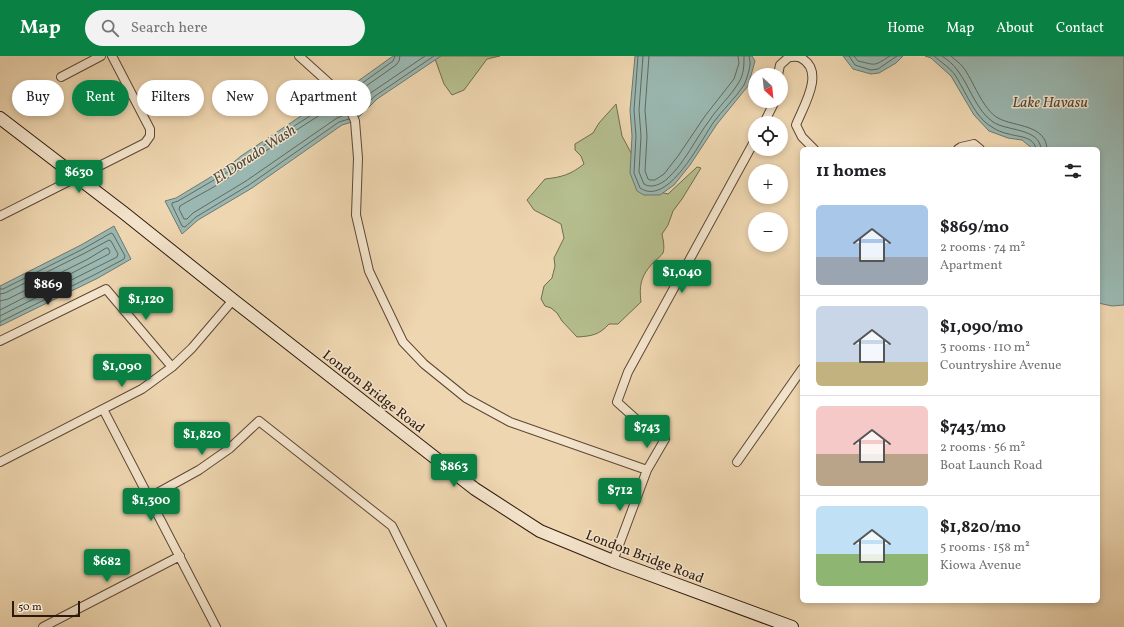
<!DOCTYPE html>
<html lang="en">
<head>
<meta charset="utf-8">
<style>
  :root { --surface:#fff; --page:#f2f2f2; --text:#202124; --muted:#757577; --line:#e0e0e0; --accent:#0b8043 }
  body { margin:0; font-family:Vollkorn,serif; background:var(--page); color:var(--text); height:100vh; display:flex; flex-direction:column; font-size:15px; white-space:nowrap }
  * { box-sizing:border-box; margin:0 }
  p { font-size:13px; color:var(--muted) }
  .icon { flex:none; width:22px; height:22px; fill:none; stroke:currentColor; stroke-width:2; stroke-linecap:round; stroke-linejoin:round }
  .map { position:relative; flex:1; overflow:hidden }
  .sheet { position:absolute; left:800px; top:91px; width:300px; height:456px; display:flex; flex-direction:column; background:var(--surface); border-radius:6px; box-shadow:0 2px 6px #0003 }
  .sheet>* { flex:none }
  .banner { position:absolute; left:12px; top:24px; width:380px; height:36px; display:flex; gap:8px }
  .needle { width:26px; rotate:153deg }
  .tools { position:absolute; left:748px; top:12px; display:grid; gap:8px }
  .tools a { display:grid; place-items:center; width:40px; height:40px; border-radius:50%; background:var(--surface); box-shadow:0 2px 6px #0003; font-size:20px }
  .scale { position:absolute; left:12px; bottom:10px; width:68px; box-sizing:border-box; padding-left:4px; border:2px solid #2c190c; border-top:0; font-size:11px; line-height:14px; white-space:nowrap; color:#2c190c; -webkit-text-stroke:3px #f4e4cc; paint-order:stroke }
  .price { position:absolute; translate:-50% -34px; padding:0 9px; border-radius:4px; background:var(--accent); color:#fff; font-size:13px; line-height:26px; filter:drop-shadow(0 1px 2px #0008) }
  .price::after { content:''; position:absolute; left:50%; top:24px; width:12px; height:9px; margin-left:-6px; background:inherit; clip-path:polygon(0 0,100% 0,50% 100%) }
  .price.active { background:#222; color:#fff }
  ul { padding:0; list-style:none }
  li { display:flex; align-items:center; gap:12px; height:100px; padding:0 16px }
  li+li { border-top:1px solid var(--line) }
  li span { display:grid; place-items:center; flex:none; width:112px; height:80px; border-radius:6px; color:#555 }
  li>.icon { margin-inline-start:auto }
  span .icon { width:48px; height:48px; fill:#fffc; stroke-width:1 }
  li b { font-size:17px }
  h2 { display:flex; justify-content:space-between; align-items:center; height:48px; padding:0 16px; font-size:17px }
  .tag { padding:0 14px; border-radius:18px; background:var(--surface); box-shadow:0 2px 6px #0003; font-size:14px; line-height:36px }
  .tag.active { background:var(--accent); color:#fff }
  header { display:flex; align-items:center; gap:24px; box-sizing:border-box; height:56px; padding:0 20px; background:var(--accent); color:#fff }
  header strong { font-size:19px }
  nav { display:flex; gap:22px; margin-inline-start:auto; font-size:14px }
  .search { width:280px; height:36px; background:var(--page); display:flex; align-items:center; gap:10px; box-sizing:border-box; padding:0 14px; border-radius:22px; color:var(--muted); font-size:15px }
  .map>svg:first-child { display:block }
  .green { fill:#b5be8e; stroke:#706c4d }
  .water { fill:#9ab8b1; stroke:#6e786f }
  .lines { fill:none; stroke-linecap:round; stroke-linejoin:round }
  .shore { stroke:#63685e; stroke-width:1 }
  .street-casing { stroke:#5c4835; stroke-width:10 }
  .secondary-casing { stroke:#2c190c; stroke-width:14 }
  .street { stroke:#f4e4cc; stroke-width:8 }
  .secondary { stroke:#f4e4cc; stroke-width:12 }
  .labels { text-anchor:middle; stroke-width:3; stroke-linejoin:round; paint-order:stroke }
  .street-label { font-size:14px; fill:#2c190c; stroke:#f4e4cc }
  .water-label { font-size:15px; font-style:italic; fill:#4d493e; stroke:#f4e4cc }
</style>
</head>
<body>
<header>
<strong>Map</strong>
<div class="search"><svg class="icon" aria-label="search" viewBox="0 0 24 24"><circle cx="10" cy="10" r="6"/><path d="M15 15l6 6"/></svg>Search here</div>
<nav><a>Home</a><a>Map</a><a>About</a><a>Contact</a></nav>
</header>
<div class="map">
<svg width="1124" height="571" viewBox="0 0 1124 571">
  <rect width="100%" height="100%" fill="#eed6b0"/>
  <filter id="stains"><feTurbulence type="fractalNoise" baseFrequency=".005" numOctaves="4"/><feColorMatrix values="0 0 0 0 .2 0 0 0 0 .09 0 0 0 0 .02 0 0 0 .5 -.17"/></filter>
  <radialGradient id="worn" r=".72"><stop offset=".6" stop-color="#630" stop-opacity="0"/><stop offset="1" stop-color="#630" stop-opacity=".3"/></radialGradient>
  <!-- green -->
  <path class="green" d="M434 0H500L487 3 464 34 452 39 444 28Z
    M616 48 622 80 651 134 668 138 697 111 701 112 682 143 673 155 668 169 662 178C663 184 665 191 663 197 661 200 657 203 654 206 641 219 639 229 641 246L618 268H609C599 279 592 280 577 281L562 265 557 257 551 252 545 250 541 243 544 230 552 222 555 210 554 202 564 182 561 168 534 154 527 144 545 123C562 121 570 119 584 108L581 100 575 94V88L593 77 599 67Z"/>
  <!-- water -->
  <path class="water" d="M393 0H441L377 43 355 65 342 69 252 132 198 164 182 178 165 145 176 142 229 110 241 100 313 52 347 33Z
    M635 0H752L755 5 748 30 717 68 690 109 674 129 660 139H644L637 135 630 117 632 80 630 54Z
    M843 0H903L896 7 879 17 871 18 853 13Z
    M925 0H1124V249L1112 250 1098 247V93H1033L1022 84 1008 82 989 75 974 59 951 20 931 2Z
    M114 170 131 203 98 222 0 270V230L81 189Z"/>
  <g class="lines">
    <!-- shore -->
    <path class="shore" d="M638 0 634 54 636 80 634 117 640 132C668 151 700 86 713 67 722 54 735 43 744 29 746 25 751 10 750 6 750 4 749 2 749 0
      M643 0 639 54 641 80 639 116 644 128C651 133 662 128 668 122 684 108 696 82 709 65 718 51 731 40 739 26 744 18 744 9 744 0
      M649 0 645 54 647 80 645 115 648 123 650 124H655L664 118 678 100 705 60 734 23 739 7 738 0
      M849 0 855 9 871 14 878 13 897 0
      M854 0 858 5C877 9 872 11 890 0
      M934 0C941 6 950 12 955 19 965 34 975 62 992 71 996 74 1003 77 1009 78 1018 81 1034 80 1036 93
      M942 0C948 4 954 9 958 15 970 31 976 54 993 66 1006 75 1040 72 1041 93
      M951 0C955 4 960 7 963 11 973 24 983 54 998 62 1014 71 1046 68 1047 93
      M347 38 393 5 395 0
      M349 42 396 9 399 5 400 0
      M338 43 316 56 243 103 231 114 178 145 172 147V149L182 170 185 171 196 161 249 129 339 66 349 63
      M340 47C304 68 269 92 235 117 218 130 198 139 180 150L179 153 184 163H187L193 157 246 125 337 62 347 58
      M355 52 372 36 425 0
      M357 57 375 40 434 0
      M0 233H3L83 193 111 177 113 178 125 200 124 203 96 218 0 266
      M0 238 5 237 85 197 109 184 111 185 118 198 117 201 0 260
      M0 245 8 243 88 203 106 192H108L110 196 109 198 0 254"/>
    <!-- street casing -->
    <g class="street-casing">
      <path id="street" d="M299 0 340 37 349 51 355 65 358 102 356 159 369 215 403 286 424 308 466 342 510 366 647 414
        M778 19 780 9 789 1C792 1 798 0 801 2 826 15 803 51 796 69L802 81 814 93
        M61 21 101 0
        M764 67 775 45
        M958 93 961 91 974 88 980 93
        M0 160 145 87 150 80V73L112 0
        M0 285 106 233 172 311
        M103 353 216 571
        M0 406 142 333 172 311 192 292 233 244
        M737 406 802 313
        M150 441 199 414 229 393 259 365 392 470 442 571
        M613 505 647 414 665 383 637 364 617 346 628 316 755 84
        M43 571 180 500"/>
    </g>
    <!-- secondary casing -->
    <g class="secondary-casing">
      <path id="secondary" d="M0 62 124 157 233 244 475 433 540 475 613 505 792 571"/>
    </g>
    <!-- street -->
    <use href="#street" class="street"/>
    <!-- secondary -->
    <use href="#secondary" class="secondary"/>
  </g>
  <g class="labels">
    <!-- street labels -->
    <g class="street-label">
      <text transform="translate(374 335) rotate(38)" y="5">London Bridge Road</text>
      <text transform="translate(645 500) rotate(21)" y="5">London Bridge Road</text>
    </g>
    <!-- water labels -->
    <g class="water-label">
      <text x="1050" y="51">Lake Havasu</text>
      <text transform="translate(254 98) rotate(-33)" y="5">El Dorado Wash</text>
    </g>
  </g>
  <rect width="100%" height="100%" filter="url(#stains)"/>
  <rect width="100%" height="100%" fill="url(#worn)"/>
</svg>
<div class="tools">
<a><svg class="needle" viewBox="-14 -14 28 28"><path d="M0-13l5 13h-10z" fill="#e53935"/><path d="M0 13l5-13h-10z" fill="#757577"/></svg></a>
<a><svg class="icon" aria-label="locate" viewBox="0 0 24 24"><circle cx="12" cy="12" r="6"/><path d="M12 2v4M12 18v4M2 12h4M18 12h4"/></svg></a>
<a>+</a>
<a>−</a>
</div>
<div class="scale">50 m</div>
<b class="price" style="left:79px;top:138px">$630</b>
<b class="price" style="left:682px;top:238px">$1,040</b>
<b class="price active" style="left:48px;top:250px">$869</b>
<b class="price" style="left:146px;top:265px">$1,120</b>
<b class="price" style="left:122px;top:332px">$1,090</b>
<b class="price" style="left:647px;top:393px">$743</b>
<b class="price" style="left:202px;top:400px">$1,820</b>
<b class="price" style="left:454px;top:432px">$863</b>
<b class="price" style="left:620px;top:456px">$712</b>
<b class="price" style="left:151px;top:466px">$1,300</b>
<b class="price" style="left:107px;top:527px">$682</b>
<div class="banner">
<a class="tag">Buy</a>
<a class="tag active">Rent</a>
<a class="tag">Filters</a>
<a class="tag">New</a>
<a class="tag">Apartment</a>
</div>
<section class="sheet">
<h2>11 homes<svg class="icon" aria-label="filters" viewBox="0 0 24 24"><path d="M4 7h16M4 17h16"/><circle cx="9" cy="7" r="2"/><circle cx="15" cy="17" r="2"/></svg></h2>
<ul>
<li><span style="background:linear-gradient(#a9c7e8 65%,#9aa5b1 0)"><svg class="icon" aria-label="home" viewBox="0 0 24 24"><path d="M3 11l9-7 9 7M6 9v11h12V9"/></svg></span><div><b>$869/mo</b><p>2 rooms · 74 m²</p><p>Apartment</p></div></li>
<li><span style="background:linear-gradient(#c9d6e8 70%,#c2b280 0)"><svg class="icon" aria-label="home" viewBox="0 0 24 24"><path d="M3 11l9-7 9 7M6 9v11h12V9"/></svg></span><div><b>$1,090/mo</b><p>3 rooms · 110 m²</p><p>Countryshire Avenue</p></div></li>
<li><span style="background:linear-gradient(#f6c9c9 60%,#b9a48a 0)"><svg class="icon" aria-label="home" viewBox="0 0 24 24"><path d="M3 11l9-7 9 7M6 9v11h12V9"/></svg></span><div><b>$743/mo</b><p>2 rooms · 56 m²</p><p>Boat Launch Road</p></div></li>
<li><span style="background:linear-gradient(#bfe0f5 60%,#8fb573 0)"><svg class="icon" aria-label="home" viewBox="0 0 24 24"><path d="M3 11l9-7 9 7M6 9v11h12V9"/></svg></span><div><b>$1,820/mo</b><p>5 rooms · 158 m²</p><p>Kiowa Avenue</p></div></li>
</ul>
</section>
</div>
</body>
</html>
